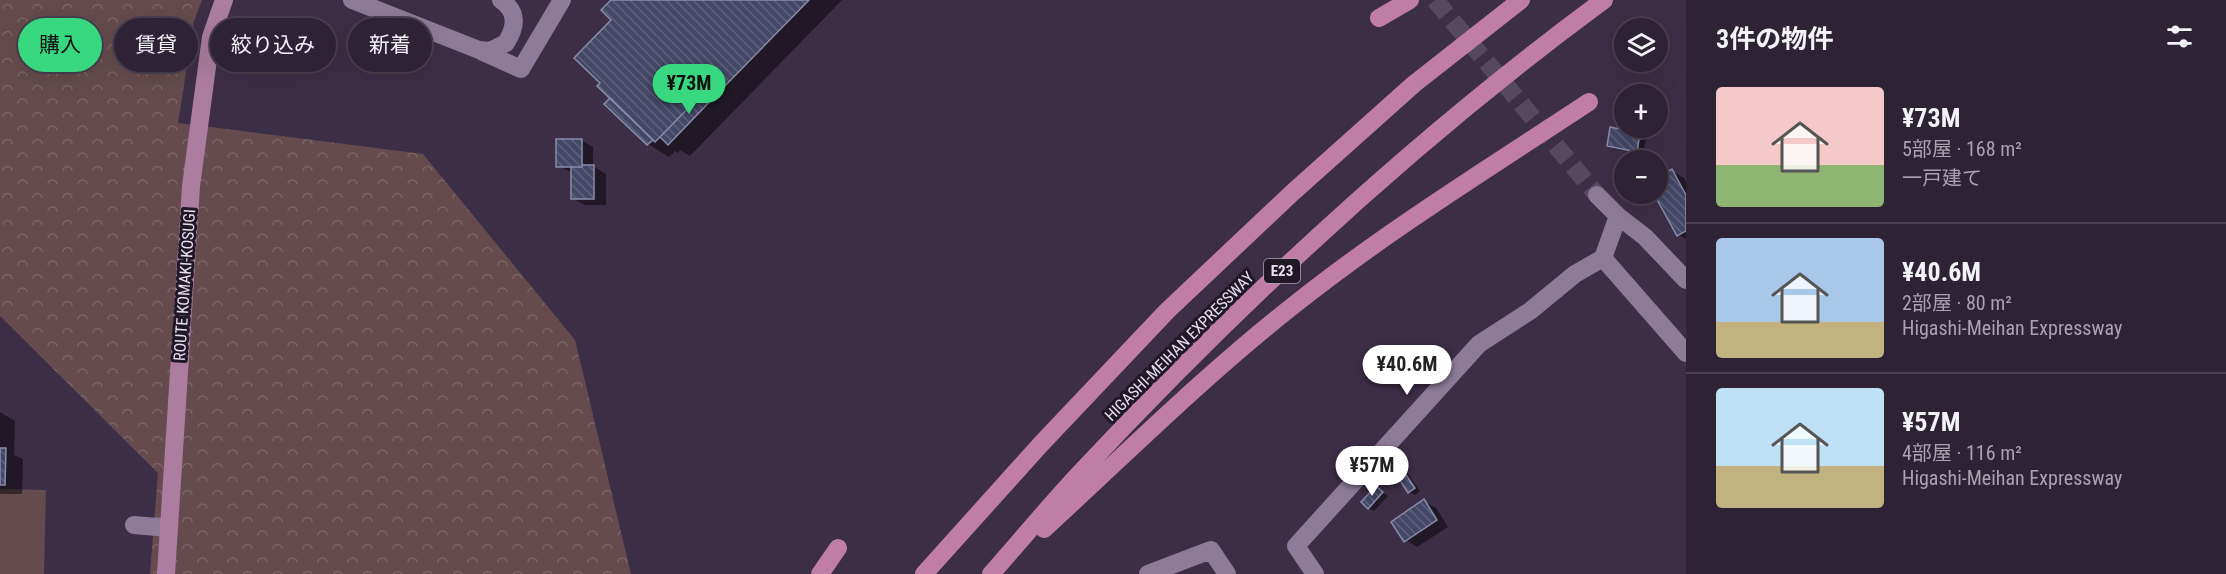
<!DOCTYPE html>
<html lang="ja">
<head>
<meta charset="utf-8">
<style>
  :root { --surface:#2e2235; --page:#3a2f41; --text:#f1f3f6; --muted:#a7a4ad; --line:#493f50; --accent:#38d880 }
  body { margin:0; font-family:"Roboto Condensed","Noto Sans JP",sans-serif; background:var(--page); color:var(--text); height:100vh; display:flex; flex-direction:column; font-size:22px; white-space:nowrap }
  * { box-sizing:border-box; margin:0 }
  p { font-size:20px; color:var(--muted) }
  .icon { flex:none; width:33px; height:33px; fill:none; stroke:currentColor; stroke-width:2; stroke-linecap:round; stroke-linejoin:round }
  .map { position:relative; flex:1; overflow:hidden }
  .side { display:flex; flex-direction:column; background:var(--surface); width:540px }
  .side>* { flex:none }
  .top-card { position:absolute; left:18px; top:18px; width:570px; height:54px; display:flex; gap:12px }
  .tools { position:absolute; left:1614px; top:18px; display:grid; gap:12px }
  .tools a { display:grid; place-items:center; width:54px; height:54px; border-radius:50%; background:var(--surface); box-shadow:0 6px 24px #0002,0 0 0 2px var(--line); font-size:30px }
  .price { position:absolute; translate:-50% -51px; padding:0 14px; border-radius:21px; background:#fff; color:#222; font-size:20px; line-height:39px; filter:drop-shadow(0 2px 3px #0008) }
  .price::after { content:''; position:absolute; left:50%; top:36px; width:18px; height:14px; margin-left:-9px; background:inherit; clip-path:polygon(0 0,100% 0,50% 100%) }
  .price.active { background:var(--accent); color:#111 }
  ul { padding:0; list-style:none }
  li { display:flex; align-items:center; gap:18px; height:150px; padding:0 30px }
  li+li { border-top:2px solid var(--line) }
  li span { display:grid; place-items:center; flex:none; width:168px; height:120px; border-radius:6px; color:#555 }
  li>.icon { margin-inline-start:auto }
  span .icon { width:72px; height:72px; fill:#fffc; stroke-width:1 }
  li b { font-size:26px }
  h2 { display:flex; justify-content:space-between; align-items:center; height:72px; padding:0 30px; font-size:26px }
  .tag { padding:0 21px; border-radius:27px; background:var(--surface); box-shadow:0 6px 24px #0002,0 0 0 2px var(--line); font-size:21px; line-height:54px }
  .tag.active { background:var(--accent); color:#111 }
  main { display:flex; flex:1; min-height:0 }
  .map>svg:first-child { display:block }
  .forest { fill:url(#forest-crowns) }
  .pitch { fill:#654b4d }
  .shadow { fill:#0007 }
  .building { fill:url(#building-back-hatch); stroke:#888cab; stroke-width:1.5 }
  .lines { fill:none; stroke-linecap:round; stroke-linejoin:round }
  .minor-tunnel { stroke:#564860; stroke-width:18; stroke-dasharray:18 9; stroke-linecap:butt }
  .minor { stroke:#8d7c99; stroke-width:18 }
  .major { stroke:#ac7da1; stroke-width:18 }
  .highway { stroke:#c07da6; stroke-width:18 }
  .labels { text-anchor:middle; stroke-width:6; stroke-linejoin:round; paint-order:stroke }
  .shield { fill:#201925; stroke:#aba3b2; stroke-width:1.5 }
  .shield-label { font-size:15px; font-weight:bold; fill:#e7deee }
  .street-label { font-size:16px; fill:#e7deee; stroke:#201925 }
</style>
</head>
<body>
<main>
<div class="map">
<svg width="1686" height="574" viewBox="0 0 1686 574">
  <defs>
    <pattern id="forest-crowns" width="20" height="18" patternUnits="userSpaceOnUse" patternTransform="scale(1.5)"><rect width="20" height="18" fill="#654b4d"/><path d="M2 6a3 3 0 1 1 6 0M12 15a3 3 0 1 1 6 0" fill="none" stroke="#7b6467"/></pattern>
    <pattern id="building-back-hatch" width="6" height="6" patternUnits="userSpaceOnUse" patternTransform="scale(1.5)"><rect width="6" height="6" fill="#444766"/><path d="M-1 5l2 2M0 0l6 6M5-1l2 2" fill="none" stroke="#5f617c"/></pattern>
  </defs>
  <rect width="100%" height="100%" fill="#3d2e47"/>
  <!-- forest -->
  <path class="forest" d="M0 0H202L194 21 178 123 423 154 575 340 631 574H150L158 473 0 316Z"/>
  <!-- pitch -->
  <path class="pitch" d="M0 489 46 490 44 574H0Z"/>
  <!-- shadow -->
  <path class="shadow" d="M613 0H842L690 156 680 150 678 153 675 151 669 157 648 144 606 104 612 98Z
    M1611 129 1640 134 1646 138 1643 154 1614 149 1608 145Z
    M581 140 593 147V166L606 174V205H585L573 199V173L558 166Z
    M1672 171 1684 178 1686 182V239L1678 235 1656 194H1658V179Z
    M0 412 15 421 14 455 23 459 22 494H0Z
    M1400 468 1406 471 1420 491 1415 495 1409 492Z
    M1377 488 1388 496 1374 511 1368 508Z
    M1424 501 1436 508 1448 527 1417 547 1406 540Z"/>
  <!-- building -->
  <path class="building" d="M611 0H809L719 92 711 85 655 142 597 86 600 83 574 58 611 20 601 10Z
    M711 85 719 92 668 145 660 137Z
    M610 98 653 140 647 145 604 104Z
    M1610 127 1640 133 1637 152 1607 146Z
    M556 139H582V167H556Z
    M582 165H594V199H571V167H582Z
    M1672 169 1686 195V231L1677 236 1654 194H1658V177Z
    M0 448H6L5 485H0Z
    M1400 466 1415 488 1408 493 1394 471Z
    M1376 486 1383 492 1368 509 1361 502Z
    M1424 499 1437 520 1404 542 1391 522Z"/>
  <g class="lines">
    <!-- minor-tunnel -->
    <path class="minor-tunnel" d="M1435 0 1597 195"/>
    <!-- minor -->
    <path class="minor" d="M352 0 479 50 490 51 506 43C516 27 518 12 501 0
      M481 51 521 69 562 0
      M1597 195 1618 216 1645 237 1686 280
      M1603 258 1686 353
      M134 525 168 528
      M1148 574 1211 550 1227 574
      M1315 574 1296 546 1479 344 1530 311 1575 274 1603 258 1618 216"/>
    <!-- major -->
    <path class="major" d="M166 574 191 186 211 37 224 0"/>
    <!-- highway -->
    <path class="highway" d="M1379 18 1410 0
      M1044 529C1126 454 1206 374 1294 305 1387 231 1489 168 1589 102
      M820 574 838 548
      M924 574 1041 444 1167 311 1292 193 1414 84 1521 0
      M991 574C1021 540 1050 505 1081 472 1241 301 1415 139 1604 0"/>
  </g>
  <g class="labels">
    <!-- shield labels -->
    <rect class="shield" x="1264" y="259" width="36" height="24" rx="4.5"/>
    <g class="shield-label">
      <text x="1282" y="276">E23</text>
    </g>
    <!-- street labels -->
    <g class="street-label">
      <text transform="translate(184 285) rotate(-86)" y="6">ROUTE KOMAKI-KOSUGI</text>
      <text transform="translate(1179 346) rotate(-45)" y="6">HIGASHI-MEIHAN EXPRESSWAY</text>
    </g>
  </g>
</svg>
<div class="tools">
<a><svg class="icon" aria-label="layers" viewBox="0 0 24 24"><path d="M12 4l9 5-9 5-9-5zM3 14l9 5 9-5"/></svg></a>
<a>+</a>
<a>−</a>
</div>
<b class="price active" style="left:689px;top:115px">¥73M</b>
<b class="price" style="left:1407px;top:396px">¥40.6M</b>
<b class="price" style="left:1372px;top:497px">¥57M</b>
<div class="top-card">
<a class="tag active">購入</a>
<a class="tag">賃貸</a>
<a class="tag">絞り込み</a>
<a class="tag">新着</a>
</div>
</div>
<section class="side">
<h2>3件の物件<svg class="icon" aria-label="filters" viewBox="0 0 24 24"><path d="M4 7h16M4 17h16"/><circle cx="9" cy="7" r="2"/><circle cx="15" cy="17" r="2"/></svg></h2>
<ul>
<li><span style="background:linear-gradient(#f6c9c9 65%,#8fb573 0)"><svg class="icon" aria-label="home" viewBox="0 0 24 24"><path d="M3 11l9-7 9 7M6 9v11h12V9"/></svg></span><div><b>¥73M</b><p>5部屋 · 168 m²</p><p>一戸建て</p></div></li>
<li><span style="background:linear-gradient(#a9c7e8 70%,#c2b280 0)"><svg class="icon" aria-label="home" viewBox="0 0 24 24"><path d="M3 11l9-7 9 7M6 9v11h12V9"/></svg></span><div><b>¥40.6M</b><p>2部屋 · 80 m²</p><p>Higashi-Meihan Expressway</p></div></li>
<li><span style="background:linear-gradient(#bfe0f5 65%,#c2b280 0)"><svg class="icon" aria-label="home" viewBox="0 0 24 24"><path d="M3 11l9-7 9 7M6 9v11h12V9"/></svg></span><div><b>¥57M</b><p>4部屋 · 116 m²</p><p>Higashi-Meihan Expressway</p></div></li>
</ul>
</section>
</main>
</body>
</html>
